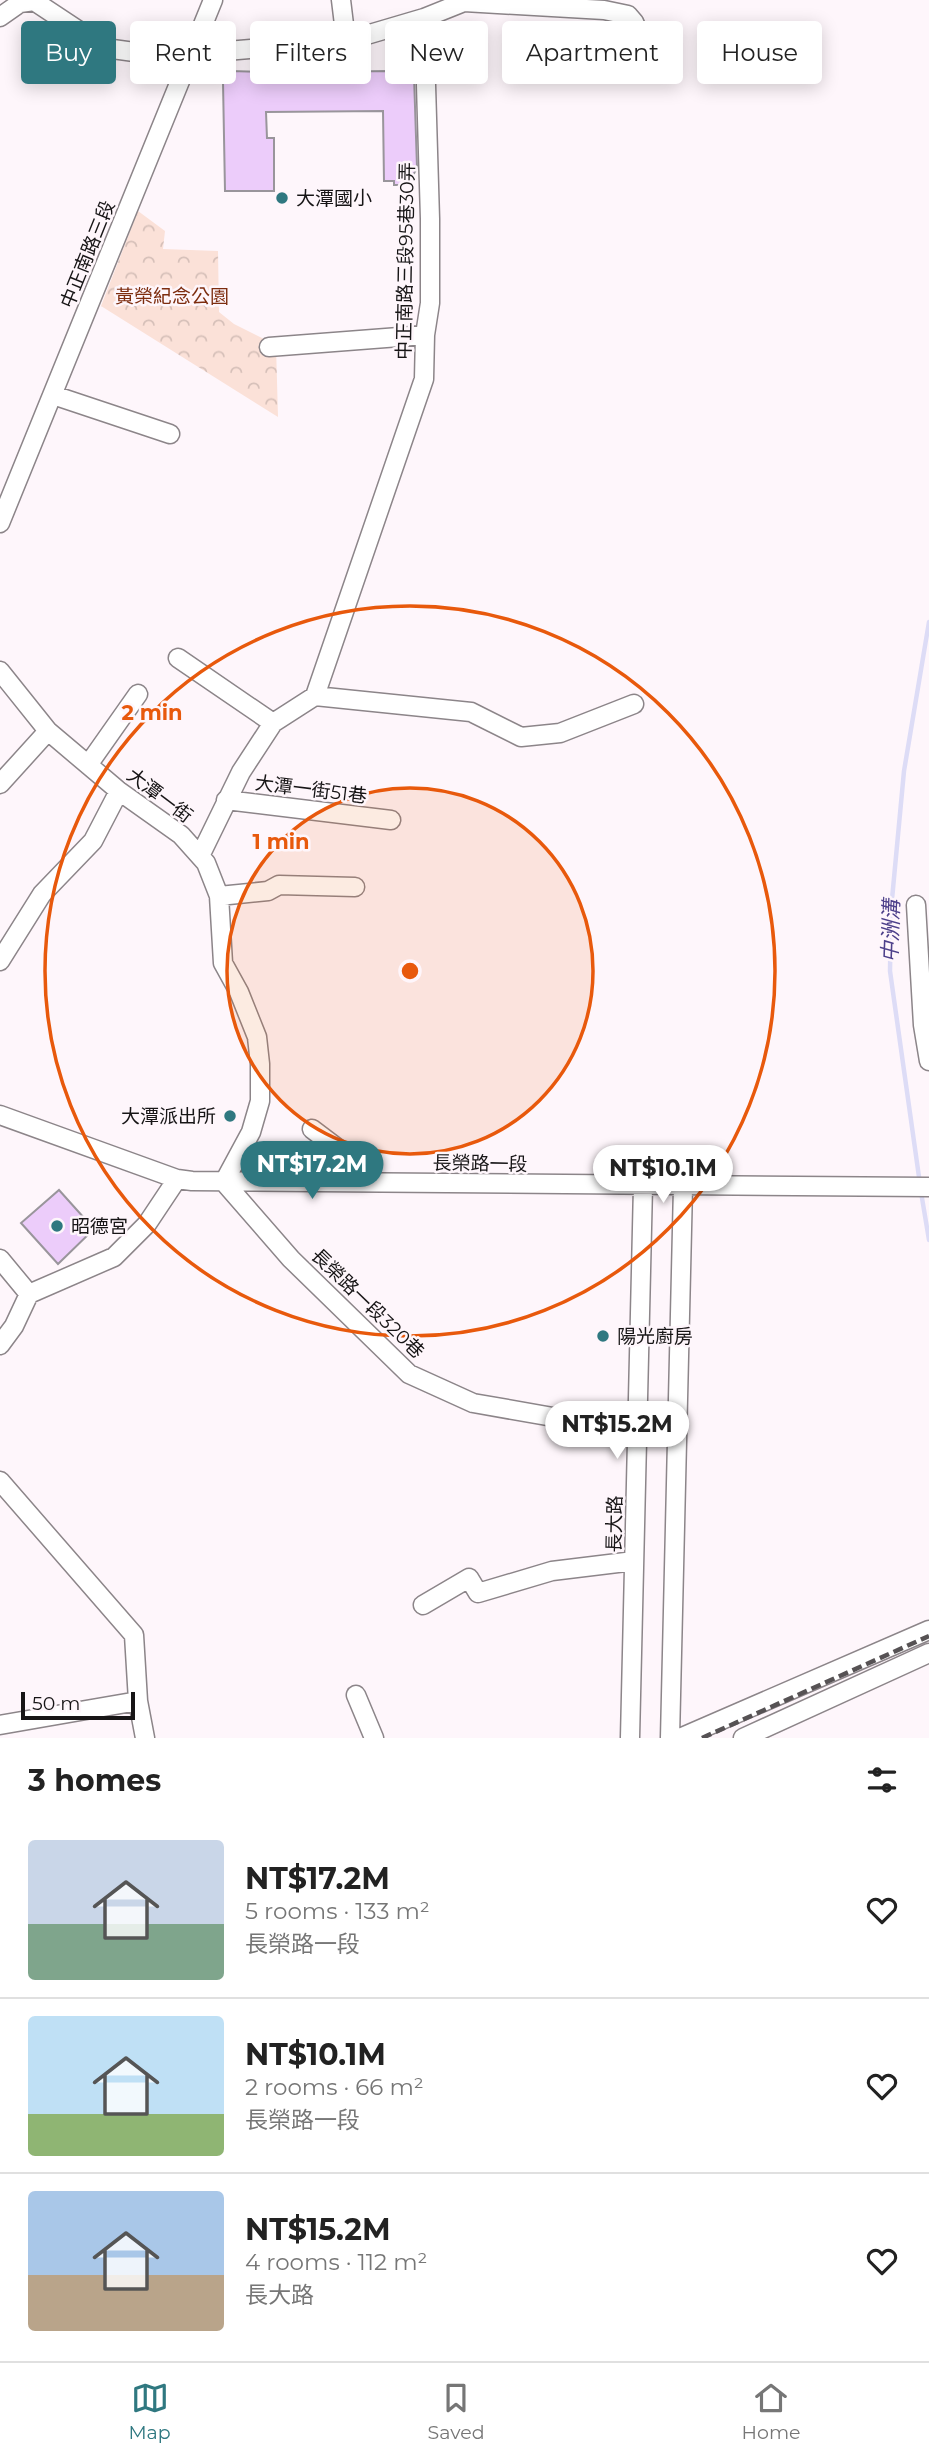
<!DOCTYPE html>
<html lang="en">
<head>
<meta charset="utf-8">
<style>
  :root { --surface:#fff; --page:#f6f6f6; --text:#222; --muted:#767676; --line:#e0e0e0; --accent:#2f7880 }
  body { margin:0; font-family:Montserrat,"Noto Sans TC",sans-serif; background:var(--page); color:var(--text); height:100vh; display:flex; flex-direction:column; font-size:26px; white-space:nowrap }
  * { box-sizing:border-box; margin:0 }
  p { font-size:23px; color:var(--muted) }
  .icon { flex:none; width:38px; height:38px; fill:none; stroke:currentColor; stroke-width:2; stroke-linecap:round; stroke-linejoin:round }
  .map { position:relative; height:1738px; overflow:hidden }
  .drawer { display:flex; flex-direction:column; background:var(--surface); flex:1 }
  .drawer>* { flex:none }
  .top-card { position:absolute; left:21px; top:21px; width:887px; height:63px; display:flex; gap:14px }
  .scale { position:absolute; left:21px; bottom:18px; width:114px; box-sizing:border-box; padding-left:7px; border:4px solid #171516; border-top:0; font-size:19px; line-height:24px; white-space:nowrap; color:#171516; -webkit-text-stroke:5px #fef6fb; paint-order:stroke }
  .price { position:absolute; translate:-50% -60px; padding:0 16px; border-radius:24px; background:#fff; color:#222; font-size:23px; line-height:46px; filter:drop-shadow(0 2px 4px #0008) }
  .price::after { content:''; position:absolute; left:50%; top:42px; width:21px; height:16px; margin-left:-10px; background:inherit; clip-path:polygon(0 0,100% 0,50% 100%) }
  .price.active { background:var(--accent); color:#fff }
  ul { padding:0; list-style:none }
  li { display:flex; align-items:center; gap:21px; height:175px; padding:0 28px }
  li+li { border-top:2px solid var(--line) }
  li span { display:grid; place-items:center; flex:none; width:196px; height:140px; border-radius:7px; color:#555 }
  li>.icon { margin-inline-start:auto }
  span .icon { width:84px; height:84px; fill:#fffc; stroke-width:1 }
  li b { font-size:30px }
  h2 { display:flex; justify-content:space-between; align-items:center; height:84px; padding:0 28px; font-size:30px }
  .chip { padding:0 24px; border-radius:7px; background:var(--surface); box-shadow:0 4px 18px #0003; font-size:24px; line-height:63px }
  .chip.active { background:var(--accent); color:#fff }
  .tab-bar { display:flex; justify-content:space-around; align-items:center; height:98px; border-top:2px solid var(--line); background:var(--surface); font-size:19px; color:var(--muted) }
  .tab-bar a { display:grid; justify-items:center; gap:4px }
  .tab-bar .active { color:var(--accent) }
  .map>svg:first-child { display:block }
  .park { fill:url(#park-crowns) }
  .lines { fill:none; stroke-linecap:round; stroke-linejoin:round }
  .stream { stroke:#dddcf6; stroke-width:4.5 }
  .building { fill:#ecccfa; stroke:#99959b; stroke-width:2 }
  .minor-casing { stroke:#8c8589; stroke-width:21 }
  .minor { stroke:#fff; stroke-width:18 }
  .rail { stroke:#565254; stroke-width:4.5; stroke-dasharray:10 5; stroke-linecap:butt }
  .ring { fill:none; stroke:#e8590c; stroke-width:3.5 }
  .poi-dot { fill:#2f7880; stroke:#fef6fb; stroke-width:2.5 }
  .labels { text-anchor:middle; stroke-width:5; stroke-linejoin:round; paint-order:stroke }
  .poi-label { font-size:19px; fill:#171516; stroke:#fef6fb; text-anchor:start }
  .street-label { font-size:19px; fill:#171516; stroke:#fef6fb }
  .park-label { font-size:19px; fill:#7d2d0f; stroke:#fef6fb }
  .water-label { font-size:21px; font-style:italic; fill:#4d408a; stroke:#fef6fb }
  .centre { fill:#e8590c; stroke:#fef6fb; stroke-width:3.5 }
  .ring-label { font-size:21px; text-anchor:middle; font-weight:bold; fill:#e8590c; stroke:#fef6fb; stroke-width:5; stroke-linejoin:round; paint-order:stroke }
</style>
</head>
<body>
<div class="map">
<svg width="929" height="1738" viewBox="0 0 929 1738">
  <defs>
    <pattern id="park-crowns" width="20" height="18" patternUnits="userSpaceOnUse" patternTransform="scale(1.75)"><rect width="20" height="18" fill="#fbe1d8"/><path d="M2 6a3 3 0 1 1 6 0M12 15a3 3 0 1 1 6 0" fill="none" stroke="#d6c0b9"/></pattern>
  </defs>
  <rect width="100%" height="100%" fill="#fef6fb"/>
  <!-- park -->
  <path class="park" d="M138 211 165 231 163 249 218 251 219 312 234 324 276 345 278 417 101 306Z"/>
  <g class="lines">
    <!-- stream -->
    <path class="stream" d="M920 1184 890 971 891 910 904 771 929 622
      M921 1192 929 1240"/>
  </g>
  <!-- building -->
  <path class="building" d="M305 56 310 61V72L391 71 402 76H414L417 167 412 178H406V185H394V181H384L383 111 266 112 267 138H274V191H225L223 82H231V71L262 72V67H267V59Z
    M59 1190 94 1229 58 1264 21 1223Z"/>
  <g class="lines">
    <!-- minor casing -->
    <g class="minor-casing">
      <path id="minor" d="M341 0 346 41
        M0 17 20 3 34 1 105 48 149 54H191L346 41 424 18 464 2 604 10 628 15 634 22 643 43
        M269 347 425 335
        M53 395 170 434
        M0 523 213 0
        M178 658 273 723
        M0 671 48 731 119 791 181 835 206 863 219 896 223 963 239 992 257 1037 260 1064V1101L251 1132 224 1182 291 1259 409 1374 473 1403 570 1420 637 1425
        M315 696 424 379 425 335 430 303V219L424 18
        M315 696 471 712 521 737 560 733 634 704
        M88 765 138 694
        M0 784 48 731
        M226 800 391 820
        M200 856 241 772 273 723 315 696
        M219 896 268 891 279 885 355 887
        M916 905 923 1025 929 1061
        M0 961 42 894 93 841 119 791
        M0 1115 177 1179 192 1181 929 1187
        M312 1129 361 1166 374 1182
        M0 1259 29 1294
        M0 1345 14 1326 29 1294 114 1257 147 1224 177 1179
        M0 1481 134 1635 138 1701 145 1738
        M423 1605 469 1578 478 1593 552 1571 634 1561
        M356 1695 374 1738
        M0 1725 138 1701
        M630 1738 643 1186
        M670 1738 683 1187
        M680 1738 929 1630
        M743 1738 929 1653"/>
    </g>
    <!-- minor -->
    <use href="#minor" class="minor"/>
    <!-- rail -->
    <path class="rail" d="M702 1738 929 1636"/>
  </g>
  <!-- distance rings -->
  <circle cx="410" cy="971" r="183" fill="#e8590c" fill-opacity=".12"/>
  <g class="ring">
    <circle cx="410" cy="971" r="183"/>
    <circle cx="410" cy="971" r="365"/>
  </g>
  <!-- markers -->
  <g class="poi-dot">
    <circle cx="282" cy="198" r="7"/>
    <circle cx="230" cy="1116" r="7"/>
    <circle cx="57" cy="1226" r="7"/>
    <circle cx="603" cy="1336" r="7"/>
  </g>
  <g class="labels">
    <!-- poi labels -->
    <g class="poi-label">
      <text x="296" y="205">大潭國小</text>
      <text x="216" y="1123" text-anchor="end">大潭派出所</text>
      <text x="71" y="1233">昭德宮</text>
      <text x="617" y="1343">陽光廚房</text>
    </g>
    <!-- street labels -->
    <g class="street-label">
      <text transform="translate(87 254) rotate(-68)" y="7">中正南路三段</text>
      <text transform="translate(405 261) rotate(-89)" y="7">中正南路三段95巷30弄</text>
      <text transform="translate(311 789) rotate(7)" y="7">大潭一街51巷</text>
      <text transform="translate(160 795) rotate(37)" y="7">大潭一街</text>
      <text transform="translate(480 1163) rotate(1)" y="7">長榮路一段</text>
      <text transform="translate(368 1303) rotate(44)" y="7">長榮路一段320巷</text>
      <text transform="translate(614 1524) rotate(-89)" y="7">長大路</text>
    </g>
    <!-- park labels -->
    <g class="park-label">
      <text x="172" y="303">黃榮紀念公園</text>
    </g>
    <!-- water labels -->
    <g class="water-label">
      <text transform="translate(891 931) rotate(-88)" y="7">中洲溝</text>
    </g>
  </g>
  <circle cx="410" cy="971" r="10" class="centre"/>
  <g class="ring-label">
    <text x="152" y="720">2 min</text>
    <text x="281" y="849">1 min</text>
  </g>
</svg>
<div class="scale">50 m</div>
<b class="price active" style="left:312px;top:1201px">NT$17.2M</b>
<b class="price" style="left:663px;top:1205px">NT$10.1M</b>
<b class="price" style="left:617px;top:1461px">NT$15.2M</b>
<div class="top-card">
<a class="chip active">Buy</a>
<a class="chip">Rent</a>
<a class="chip">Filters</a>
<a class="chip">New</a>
<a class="chip">Apartment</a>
<a class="chip">House</a>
</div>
</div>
<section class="drawer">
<h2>3 homes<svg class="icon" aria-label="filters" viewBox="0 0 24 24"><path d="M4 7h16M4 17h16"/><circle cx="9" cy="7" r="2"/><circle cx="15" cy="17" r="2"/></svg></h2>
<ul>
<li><span style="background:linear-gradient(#c9d6e8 60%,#7fa58c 0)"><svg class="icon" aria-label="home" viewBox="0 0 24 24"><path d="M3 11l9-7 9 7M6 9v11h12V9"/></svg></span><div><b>NT$17.2M</b><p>5 rooms · 133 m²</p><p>長榮路一段</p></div><svg class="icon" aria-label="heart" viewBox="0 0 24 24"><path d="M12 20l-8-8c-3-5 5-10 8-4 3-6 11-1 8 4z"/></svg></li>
<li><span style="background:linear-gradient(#bfe0f5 70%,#8fb573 0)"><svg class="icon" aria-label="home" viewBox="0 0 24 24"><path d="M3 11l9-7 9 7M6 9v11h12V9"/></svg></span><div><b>NT$10.1M</b><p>2 rooms · 66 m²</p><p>長榮路一段</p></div><svg class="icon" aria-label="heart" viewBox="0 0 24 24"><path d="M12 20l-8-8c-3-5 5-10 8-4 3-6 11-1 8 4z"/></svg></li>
<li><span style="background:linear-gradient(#a9c7e8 60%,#b9a48a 0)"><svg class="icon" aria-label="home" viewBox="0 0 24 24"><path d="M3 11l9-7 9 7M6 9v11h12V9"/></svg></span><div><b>NT$15.2M</b><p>4 rooms · 112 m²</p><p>長大路</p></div><svg class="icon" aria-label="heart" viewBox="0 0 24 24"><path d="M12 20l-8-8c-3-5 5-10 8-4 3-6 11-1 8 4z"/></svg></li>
</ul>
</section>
<nav class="tab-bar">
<a class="active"><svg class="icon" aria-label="map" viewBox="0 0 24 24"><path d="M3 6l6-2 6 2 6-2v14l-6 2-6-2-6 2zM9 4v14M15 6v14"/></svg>Map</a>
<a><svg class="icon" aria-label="saved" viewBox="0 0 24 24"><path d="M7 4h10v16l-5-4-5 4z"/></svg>Saved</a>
<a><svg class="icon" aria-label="home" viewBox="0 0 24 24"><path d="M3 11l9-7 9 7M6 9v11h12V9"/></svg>Home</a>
</nav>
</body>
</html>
